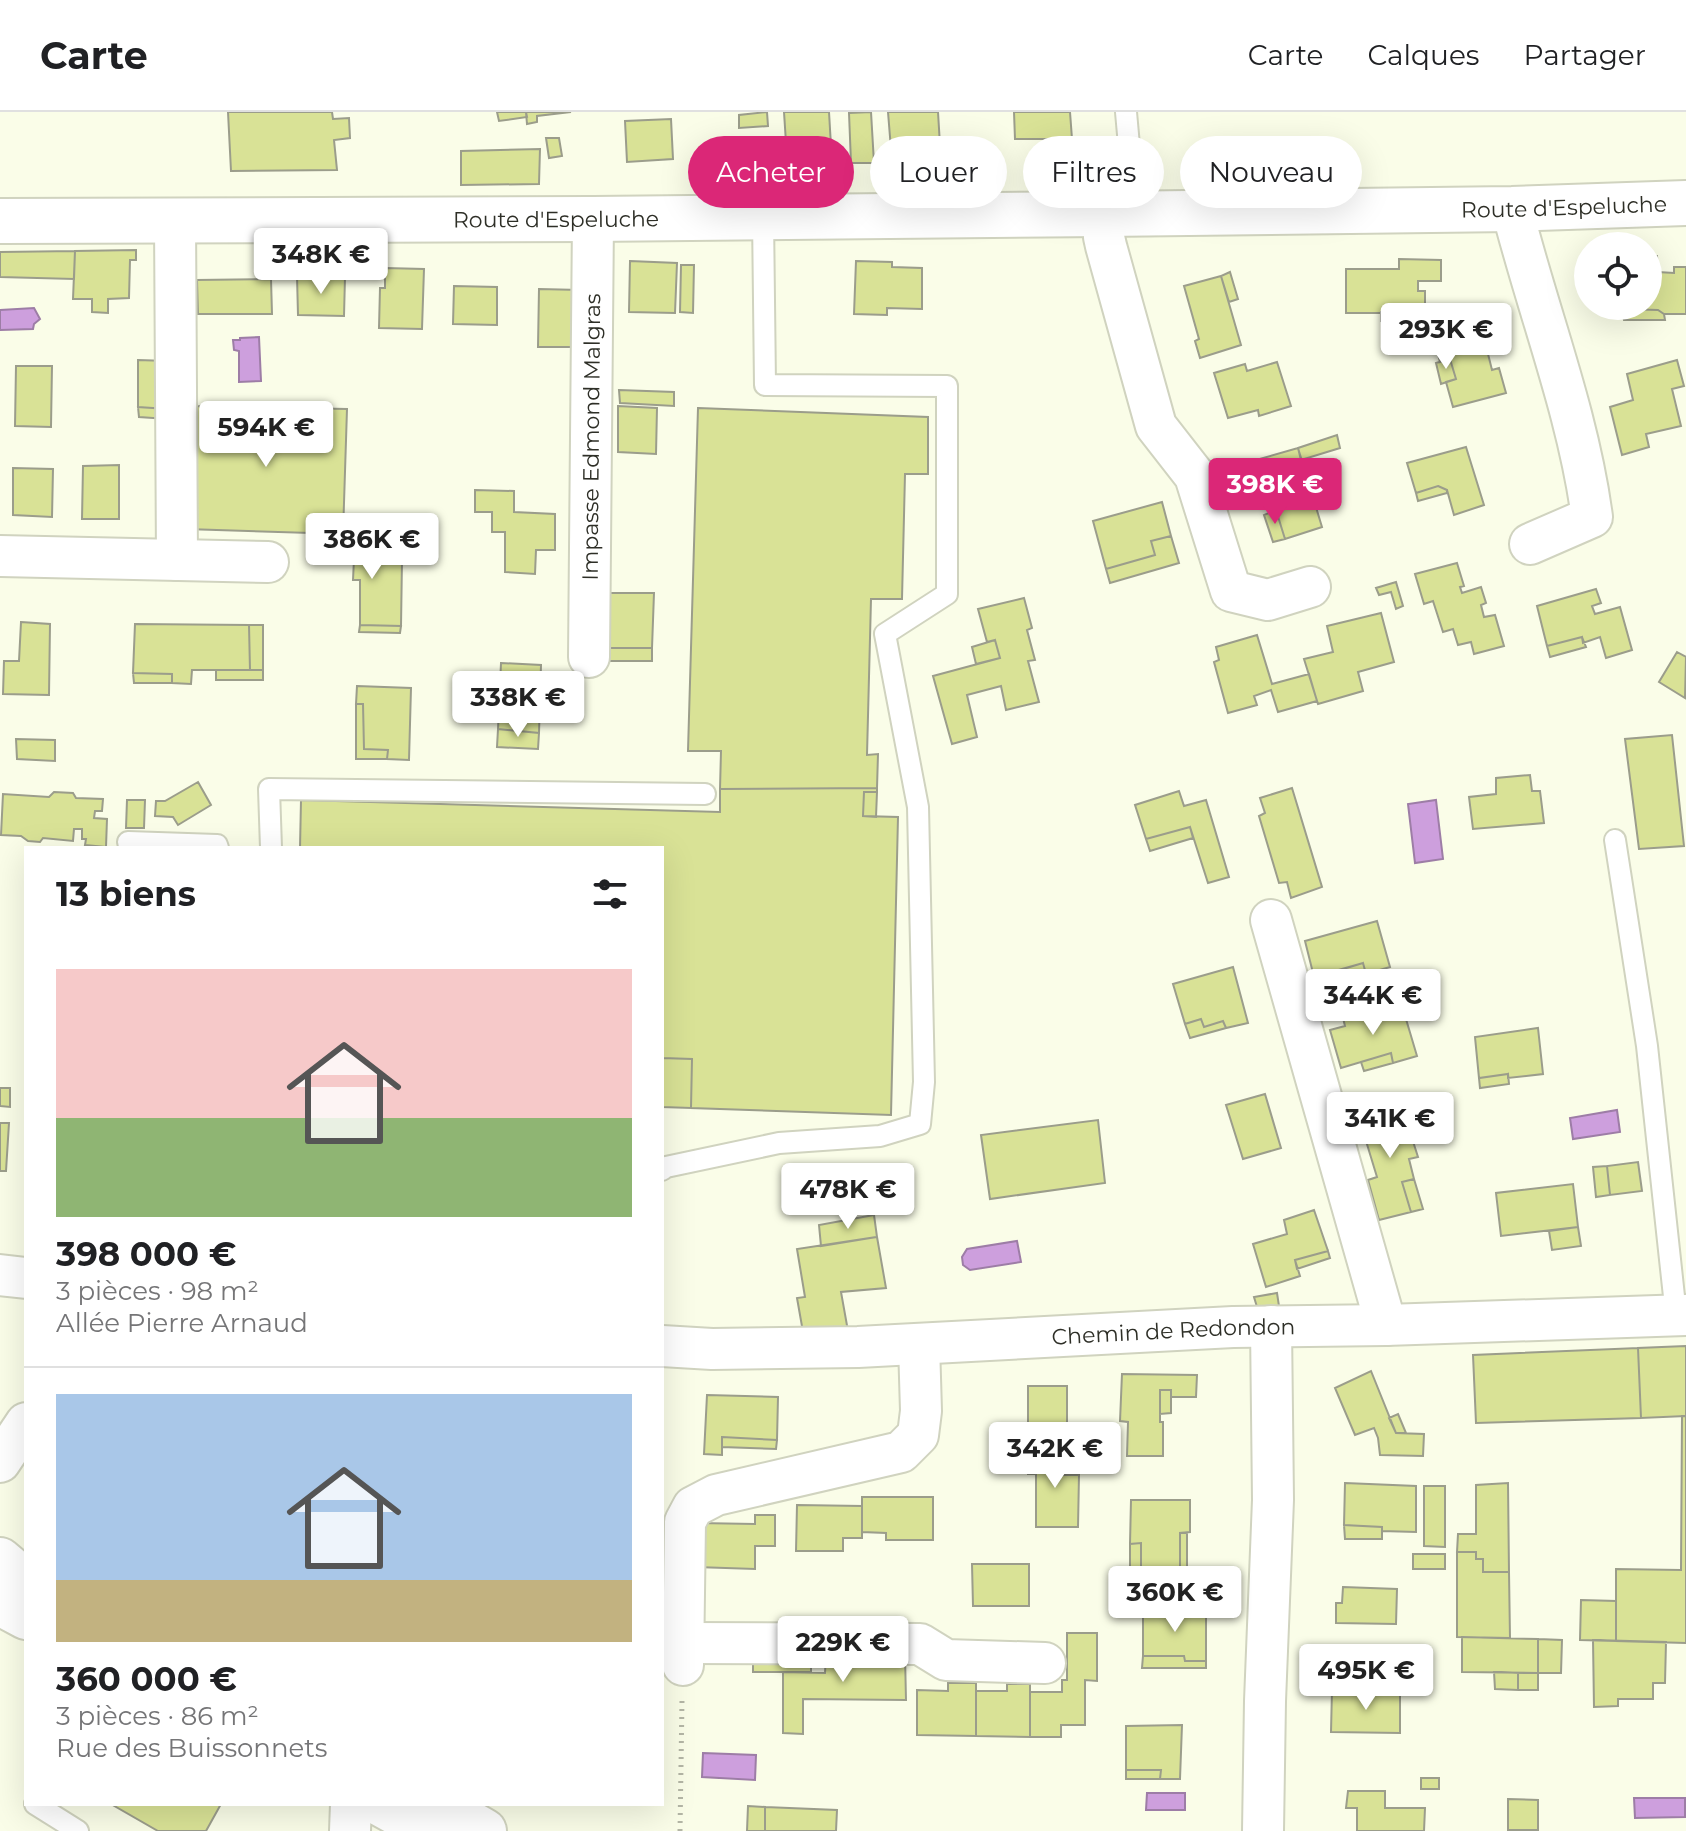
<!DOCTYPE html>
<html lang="fr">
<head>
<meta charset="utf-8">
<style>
  :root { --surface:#fff; --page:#f6f6f6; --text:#202124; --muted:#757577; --line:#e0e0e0; --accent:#db2777 }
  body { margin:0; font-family:Montserrat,sans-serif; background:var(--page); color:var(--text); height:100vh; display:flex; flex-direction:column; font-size:30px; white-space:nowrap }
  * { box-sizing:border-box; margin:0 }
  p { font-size:26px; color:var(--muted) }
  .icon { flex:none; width:44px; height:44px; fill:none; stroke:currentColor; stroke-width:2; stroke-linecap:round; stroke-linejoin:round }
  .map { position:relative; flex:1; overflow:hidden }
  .drawer { position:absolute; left:24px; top:734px; width:640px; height:960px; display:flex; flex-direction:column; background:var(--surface); border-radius:0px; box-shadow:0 8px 32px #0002 }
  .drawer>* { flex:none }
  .top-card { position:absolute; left:688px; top:24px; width:760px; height:72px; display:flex; gap:16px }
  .tools { position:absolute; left:1574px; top:120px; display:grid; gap:16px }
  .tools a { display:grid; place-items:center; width:88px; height:88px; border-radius:50%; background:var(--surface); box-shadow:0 8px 32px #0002; font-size:40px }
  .price { position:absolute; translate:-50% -68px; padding:0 18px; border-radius:8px; background:#fff; color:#222; font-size:26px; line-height:52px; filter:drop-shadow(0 2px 4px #0008) }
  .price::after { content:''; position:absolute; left:50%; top:48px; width:24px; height:18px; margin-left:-12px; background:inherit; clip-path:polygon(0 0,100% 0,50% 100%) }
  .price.on { background:var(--accent); color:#fff }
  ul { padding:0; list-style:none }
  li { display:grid; align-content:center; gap:16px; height:424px; padding:0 32px }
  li+li { border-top:2px solid var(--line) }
  li span { display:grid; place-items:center; height:248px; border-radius:0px; color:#555 }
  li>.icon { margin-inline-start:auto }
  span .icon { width:144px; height:144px; fill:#fffc; stroke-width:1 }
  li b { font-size:34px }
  h2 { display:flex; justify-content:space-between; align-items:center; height:96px; padding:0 32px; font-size:34px }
  .tag { padding:0 28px; border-radius:36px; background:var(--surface); box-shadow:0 8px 32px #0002; font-size:28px; line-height:72px }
  .tag.on { background:var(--accent); color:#fff }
  header { display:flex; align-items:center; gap:48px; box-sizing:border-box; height:112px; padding:0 40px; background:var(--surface); border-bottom:2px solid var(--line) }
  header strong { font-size:38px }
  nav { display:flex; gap:44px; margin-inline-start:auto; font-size:28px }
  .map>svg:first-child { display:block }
  .water { fill:#cd9fdd; stroke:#9d7da6; stroke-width:2 }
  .building { fill:#d9e296; stroke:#9b9d8b; stroke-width:2 }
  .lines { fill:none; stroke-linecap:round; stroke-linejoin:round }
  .lane-casing { stroke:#d0d3bf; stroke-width:24 }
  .street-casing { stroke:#d0d3bf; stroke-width:44 }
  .secondary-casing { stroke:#d0d3bf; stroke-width:48 }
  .path { stroke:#b4b6a6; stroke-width:5; stroke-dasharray:2 6; stroke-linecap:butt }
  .lane { stroke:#fff; stroke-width:20 }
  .street { stroke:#fff; stroke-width:40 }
  .secondary { stroke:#fff; stroke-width:44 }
  .labels { text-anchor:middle; stroke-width:6; stroke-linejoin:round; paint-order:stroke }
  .street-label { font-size:22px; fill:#2e2f27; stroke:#fafde8 }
</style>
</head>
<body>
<header>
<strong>Carte</strong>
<nav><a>Carte</a><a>Calques</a><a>Partager</a></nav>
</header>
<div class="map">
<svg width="1686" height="1719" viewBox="0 0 1686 1719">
  <rect width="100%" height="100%" fill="#fafde8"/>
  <!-- water -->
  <path class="water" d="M34 196 40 207 34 212 33 217 0 218V198Z
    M259 225 261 269 239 270V239L234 238 233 228H240V226Z
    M1436 688 1443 747 1415 751 1408 692Z
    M1617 998 1620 1020 1573 1027 1570 1006Z
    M1017 1129 1021 1150 970 1158 963 1153 962 1145 967 1137Z
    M703 1641 756 1643 755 1668 702 1665Z
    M1147 1681H1185V1698H1146Z
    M1634 1686H1685V1705L1635 1706Z"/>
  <!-- building -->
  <path class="building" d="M228 0H332L333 7 349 6 350 26 334 28 337 58 231 59Z
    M497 0H526L527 5 499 9Z
    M526 0H571L537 4V10L527 12Z
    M767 0 768 14 739 16V3Z
    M784 0H829L832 51 812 52V45L787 46Z
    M871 0 874 51H851L849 1Z
    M888 0H938L940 33 891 37Z
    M1014 0H1070L1072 27H1015Z
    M671 7 673 47 627 50 625 9Z
    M546 26H559L562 44 549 46Z
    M540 37 539 72 461 73V39Z
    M136 138V148H130L129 186 108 187V201L92 200V187H73L75 139Z
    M75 139 74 167 0 165V140Z
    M1648 144H1657L1658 160 1674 161V155H1686V202H1664L1658 198 1622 197V194H1648Z
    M1399 147 1441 148V169H1418V179H1425V201H1346V157H1399Z
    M630 149 677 151 675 201 629 200Z
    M856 149 892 150V155L922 156V197L887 196V203L854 202Z
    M681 153H694L693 201 680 200Z
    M385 156 424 157 422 217 379 216 380 176H385Z
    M1230 160 1238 187 1229 190 1221 164Z
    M297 164 345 165 344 204 298 203Z
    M1221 164 1241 233 1200 246 1195 229 1199 227 1184 174Z
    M271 167 272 202H198L197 168Z
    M454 174 497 175V213L453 212Z
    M539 177 580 178 579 235H538Z
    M1622 197 1658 198 1664 202 1665 208H1624Z
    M1381 200 1425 201V204L1403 211 1381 209Z
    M1486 205 1494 236 1487 238 1492 258 1499 256 1506 281 1453 295 1446 270 1456 267 1450 247 1440 250 1432 219Z
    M1450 247 1456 267 1441 272 1436 251Z
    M138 248 167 249V297L138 295Z
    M1677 248 1684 274 1672 277 1681 314 1646 322 1649 335 1622 343 1610 295 1633 288 1627 262Z
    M1277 250 1291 294 1259 304 1258 298 1228 306 1214 261 1245 252 1247 259Z
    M16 254H52L51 315 15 314Z
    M619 278 674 280V294L620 291Z
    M186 294 347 297 343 422 186 417Z
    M618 294 657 296 656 342 618 340Z
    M138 295 167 297V307L139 305Z
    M698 296 928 305V362H905L902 487H871L867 643 878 642 877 676 720 677 721 639H688Z
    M1337 323 1340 336 1301 348 1298 336Z
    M1466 335 1484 393 1454 403 1447 378 1438 374 1416 381 1407 351Z
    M1298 336 1322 415 1285 427 1276 398 1269 401 1260 369 1254 370 1249 350Z
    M119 353V407H82L83 354Z
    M13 356 53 357 52 405 13 403Z
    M1438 374 1447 378V381L1418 389 1416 381Z
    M475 378 514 379V400L555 402V438H536L535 462 505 460V420H492V400H475Z
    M1162 390 1171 424 1151 429 1155 443 1106 457 1093 409Z
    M1276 398 1285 427 1273 430 1264 403Z
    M1171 424 1179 451 1110 471 1106 457 1155 443 1151 429Z
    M316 431 378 432V447L402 448 401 514 360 513V468H353L354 447 315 445Z
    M1457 451 1464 474 1460 475 1462 481 1481 475 1486 491 1481 493 1484 505 1495 503 1504 534 1474 542 1471 530 1458 533 1453 517 1443 520 1433 489 1424 492 1415 462Z
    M1396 470 1403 494 1396 497 1391 480 1379 483 1376 476Z
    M1596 477 1601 491 1592 494 1595 502 1620 495 1632 538 1606 546 1600 525 1583 531 1582 525 1547 534 1537 494Z
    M610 481H654L652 536H609Z
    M1024 486 1032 516 1027 518 1035 548 1028 549 1039 590 1006 598 1001 574 967 583 977 625 952 632 933 564 1000 546 995 528 987 530 978 497Z
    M1381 501 1394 550 1358 560 1363 579 1318 592 1304 547 1333 540 1327 514Z
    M21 510 50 512 49 583 3 582 4 549H19Z
    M135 512 249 513 250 558H192L191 572 172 571V562L133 561Z
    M249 513H263V558H250Z
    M360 513 401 514 400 521 359 520Z
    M1257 523 1272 572 1309 562 1317 589 1278 600 1271 578 1254 584 1257 593 1228 601 1214 550 1219 548 1216 535Z
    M1582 525 1586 535 1550 545 1547 534Z
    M995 528 1000 546 976 552 972 535Z
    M609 536H652V549H608Z
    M1677 540 1686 545 1685 586 1659 570Z
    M501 551 541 553 539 621 498 617Z
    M216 558H263V568H216Z
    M133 561 172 562V571H134Z
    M357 574 411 576 409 648 387 647 388 638 364 637 363 592H356Z
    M356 592H363L364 637 388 638 387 647H356Z
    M498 617 539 621 538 637 497 635Z
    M1672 623 1684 734 1639 737 1625 627Z
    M16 627 55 628V649L17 647Z
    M1530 663 1532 679H1540L1544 711 1473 717 1469 685 1496 682V666Z
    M198 670 211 693 178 713 173 705 155 704 156 689H165Z
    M877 676V680H864L863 704 898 705 891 1003 691 996 692 947 662 946V736H300L301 688 720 700V677Z
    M1292 676 1322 775 1291 786 1287 770 1279 771 1259 704 1265 701 1260 686Z
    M1179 679 1184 694 1206 688 1229 765 1208 771 1190 715 1146 727 1135 693Z
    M54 680 73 681 76 686 103 687 102 699H95L94 706 107 707 106 735 85 733 86 727H82V717H74L73 729 43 726 40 730 28 729 21 724 1 723 3 682 49 685Z
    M864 680H877L876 705 863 704Z
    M127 688H145L144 716H126Z
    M1190 715 1193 726 1150 739 1146 727Z
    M1377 809 1390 855 1366 862 1363 851 1314 865 1305 829Z
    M1363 851 1366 862 1336 871 1333 860Z
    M1233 855 1248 911 1226 916 1223 909 1204 915 1201 907 1185 912 1173 872Z
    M1375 892 1379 904 1403 897 1417 944 1393 951 1391 941 1341 956 1330 918 1345 914 1342 902Z
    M1201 907 1204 915 1223 909 1226 916 1190 926 1185 912Z
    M1538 916 1543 962 1508 966V962L1479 966 1475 925Z
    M1391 941 1393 951 1364 959 1361 950Z
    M662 946 692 947 691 996 662 995Z
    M1508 962 1509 972 1480 976 1479 966Z
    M0 976H10V995L0 994Z
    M1265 982 1281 1036 1243 1047 1226 993Z
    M1402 995 1418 1045 1409 1047 1414 1067 1402 1070 1411 1100 1379 1108 1368 1068 1377 1065 1359 1006Z
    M1098 1008 1105 1071 990 1087 981 1023Z
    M0 1011H9L6 1059H0Z
    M1638 1050 1642 1079 1610 1083 1607 1054Z
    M1607 1054 1610 1083 1596 1085 1593 1055Z
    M1414 1067 1423 1097 1411 1100 1402 1070Z
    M1573 1072 1578 1115 1501 1124 1496 1081Z
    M1314 1098 1328 1139 1295 1148 1300 1164 1266 1175 1253 1132 1287 1122 1284 1108Z
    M874 1103 877 1125 821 1134 819 1113Z
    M1578 1115 1581 1134 1552 1138 1549 1119Z
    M877 1125 886 1176 841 1180 848 1219 803 1220 797 1186 805 1185 797 1137Z
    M1328 1139 1330 1146 1297 1157 1295 1148Z
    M1277 1181 1279 1194 1257 1195 1254 1185Z
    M1686 1234V1304L1641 1306 1638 1236Z
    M1638 1236 1641 1306 1476 1311 1473 1243Z
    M1371 1259 1396 1321 1424 1322 1423 1344 1380 1343 1378 1326 1374 1316 1355 1323 1335 1276Z
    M1122 1262 1197 1263 1196 1285H1171V1278H1160V1310H1163V1344H1127L1128 1310 1120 1309Z
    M1028 1274H1067V1317H1060V1340H1019V1318L1028 1317Z
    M1160 1278H1171V1301L1160 1302Z
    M707 1283 778 1285 777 1328 722 1325V1343L704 1342Z
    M1398 1302 1406 1321H1396L1389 1306Z
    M1682 1304H1686V1531L1616 1529V1457L1681 1458Z
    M722 1325 777 1328 776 1337 722 1335Z
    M1027 1340H1073L1072 1354H1058V1363H1079L1078 1415H1036V1362H1028Z
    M1345 1371 1416 1374V1420L1382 1419V1415L1344 1413Z
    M1508 1371 1509 1460H1483V1447H1476V1440H1457L1458 1422H1476V1373Z
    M1424 1374H1445V1435L1424 1434Z
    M862 1385H933V1428H886V1421L862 1420Z
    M1131 1388H1190V1420L1180 1421V1458H1141V1431L1130 1432Z
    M797 1393 862 1394V1426H843V1439H796Z
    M755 1403H775V1434H755V1457L696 1455 698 1411 755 1412Z
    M1344 1413 1382 1415V1427H1345Z
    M1180 1421H1187V1458H1180Z
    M1141 1431V1458L1130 1457V1432Z
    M1457 1440H1476V1447H1483V1460H1509L1510 1526 1457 1525Z
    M1413 1442H1445V1457H1413Z
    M972 1452H1029V1494H973Z
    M1343 1475 1397 1477 1396 1512 1336 1511V1491H1342Z
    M1581 1488 1616 1489V1529L1580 1528Z
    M1143 1498H1206V1549H1185L1184 1544H1143Z
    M1067 1521H1097V1569L1085 1568V1613H1061V1625H1030V1580H1062V1568H1067Z
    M1462 1525 1538 1527V1561L1462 1560Z
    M1538 1527 1562 1528 1561 1561H1538Z
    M1593 1528 1666 1530 1665 1571H1653V1587H1618V1594L1594 1595Z
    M811 1542V1560H753V1544Z
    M826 1543H905L906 1588 803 1587V1622L783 1621V1560L825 1561Z
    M1143 1544H1184L1185 1549H1206V1556H1142Z
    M1494 1560 1518 1561V1578L1495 1577Z
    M1518 1561H1538V1578H1518Z
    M948 1571H976V1624L917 1623V1578L948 1579Z
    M1007 1572H1030V1625L976 1624V1579H1007Z
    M1332 1578 1400 1580V1621L1331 1620Z
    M1182 1613 1180 1667H1160L1161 1658H1126V1614Z
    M1126 1658H1161L1160 1667H1126Z
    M1421 1666H1439V1677H1421Z
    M1348 1679H1385V1696H1425L1424 1719H1357V1696H1346Z
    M1508 1687 1538 1688V1718H1508Z
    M111 1692H221L206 1719H158Z
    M748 1694 765 1695V1719H747Z
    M765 1695 837 1698 836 1719H765Z"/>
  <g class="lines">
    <!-- lane casing -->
    <g class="lane-casing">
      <path id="lane" d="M1126 0 1135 101
        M1615 728 1647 934 1676 1203
        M128 730 217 733 218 736
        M271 736 269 677 705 682
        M662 1058 666 1055 779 1031 880 1024 920 1012 924 970 918 695 885 522 947 482V274L765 273 763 104
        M35 1692 78 1719"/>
    </g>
    <!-- street casing -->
    <g class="street-casing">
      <g id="street">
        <path d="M1512 97C1538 200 1578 300 1592 405L1530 432"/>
        <path d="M1105 102 1104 125 1106 134 1156 314 1195 364 1231 479 1268 488 1310 475"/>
        <path d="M175 107 177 448"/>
        <path d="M0 444 268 450"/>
        <path id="s1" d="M589 545 593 107"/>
        <path d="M1271 808 1386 1213"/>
        <path d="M0 1163 26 1166"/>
        <path id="s2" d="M662 1234 712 1237 858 1235 1233 1215 1386 1213 1686 1203"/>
        <path d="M0 1350 26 1311"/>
        <path d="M683 1531 920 1532 946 1548 1045 1551"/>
        <path d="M683 1553 685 1410 693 1395 716 1383 901 1340 918 1323 921 1299 919 1232"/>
        <path d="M350 1719 351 1692"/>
        <path d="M1263 1719 1265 1589 1273 1388 1271 1214"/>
      </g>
    </g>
    <!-- secondary casing -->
    <g class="secondary-casing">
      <g id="secondary">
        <path id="s3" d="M0 109 593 107 1105 102 1512 97 1686 91"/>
        <path d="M0 1448 26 1470"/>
        <path d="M0 1491 26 1505"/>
        <path d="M381 1692 430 1719"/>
        <path d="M437 1692 484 1719"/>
      </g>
    </g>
    <!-- path -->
    <path class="path" d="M680 1719 682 1588"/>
    <!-- lane -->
    <use href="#lane" class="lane"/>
    <!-- street -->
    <use href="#street" class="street"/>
    <!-- secondary -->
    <use href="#secondary" class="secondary"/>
  </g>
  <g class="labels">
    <!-- street labels -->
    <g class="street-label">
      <text dy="8" stroke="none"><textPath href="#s3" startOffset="1564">Route d'Espeluche</textPath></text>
      <text dy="8" stroke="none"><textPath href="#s3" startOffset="556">Route d'Espeluche</textPath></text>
      <text dy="8" stroke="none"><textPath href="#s1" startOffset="220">Impasse Edmond Malgras</textPath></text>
      <text dy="8" stroke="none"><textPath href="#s2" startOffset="512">Chemin de Redondon</textPath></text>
    </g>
  </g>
</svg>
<div class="tools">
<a><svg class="icon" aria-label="locate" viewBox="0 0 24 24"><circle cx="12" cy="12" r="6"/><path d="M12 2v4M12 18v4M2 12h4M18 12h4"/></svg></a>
</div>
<b class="price" style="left:321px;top:184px">348K €</b>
<b class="price" style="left:1446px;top:259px">293K €</b>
<b class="price" style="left:266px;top:357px">594K €</b>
<b class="price on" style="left:1275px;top:414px">398K €</b>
<b class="price" style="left:372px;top:469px">386K €</b>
<b class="price" style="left:518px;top:627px">338K €</b>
<b class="price" style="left:1373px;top:925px">344K €</b>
<b class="price" style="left:1390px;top:1048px">341K €</b>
<b class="price" style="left:848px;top:1119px">478K €</b>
<b class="price" style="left:1055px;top:1378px">342K €</b>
<b class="price" style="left:1175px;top:1522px">360K €</b>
<b class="price" style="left:843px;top:1572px">229K €</b>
<b class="price" style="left:1366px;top:1600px">495K €</b>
<div class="top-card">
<a class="tag on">Acheter</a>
<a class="tag">Louer</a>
<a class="tag">Filtres</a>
<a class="tag">Nouveau</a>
</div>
<section class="drawer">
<h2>13 biens<svg class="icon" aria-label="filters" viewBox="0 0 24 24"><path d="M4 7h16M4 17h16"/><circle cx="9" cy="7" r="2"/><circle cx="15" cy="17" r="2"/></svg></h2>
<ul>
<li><span style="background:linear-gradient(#f6c9c9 60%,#8fb573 0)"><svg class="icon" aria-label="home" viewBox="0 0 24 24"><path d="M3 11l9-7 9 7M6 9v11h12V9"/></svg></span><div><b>398 000 €</b><p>3 pièces · 98 m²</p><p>Allée Pierre Arnaud</p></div></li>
<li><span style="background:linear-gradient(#a9c7e8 75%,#c2b280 0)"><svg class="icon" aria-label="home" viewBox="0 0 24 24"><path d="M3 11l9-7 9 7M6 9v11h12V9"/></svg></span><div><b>360 000 €</b><p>3 pièces · 86 m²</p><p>Rue des Buissonnets</p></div></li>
</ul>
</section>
</div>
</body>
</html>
